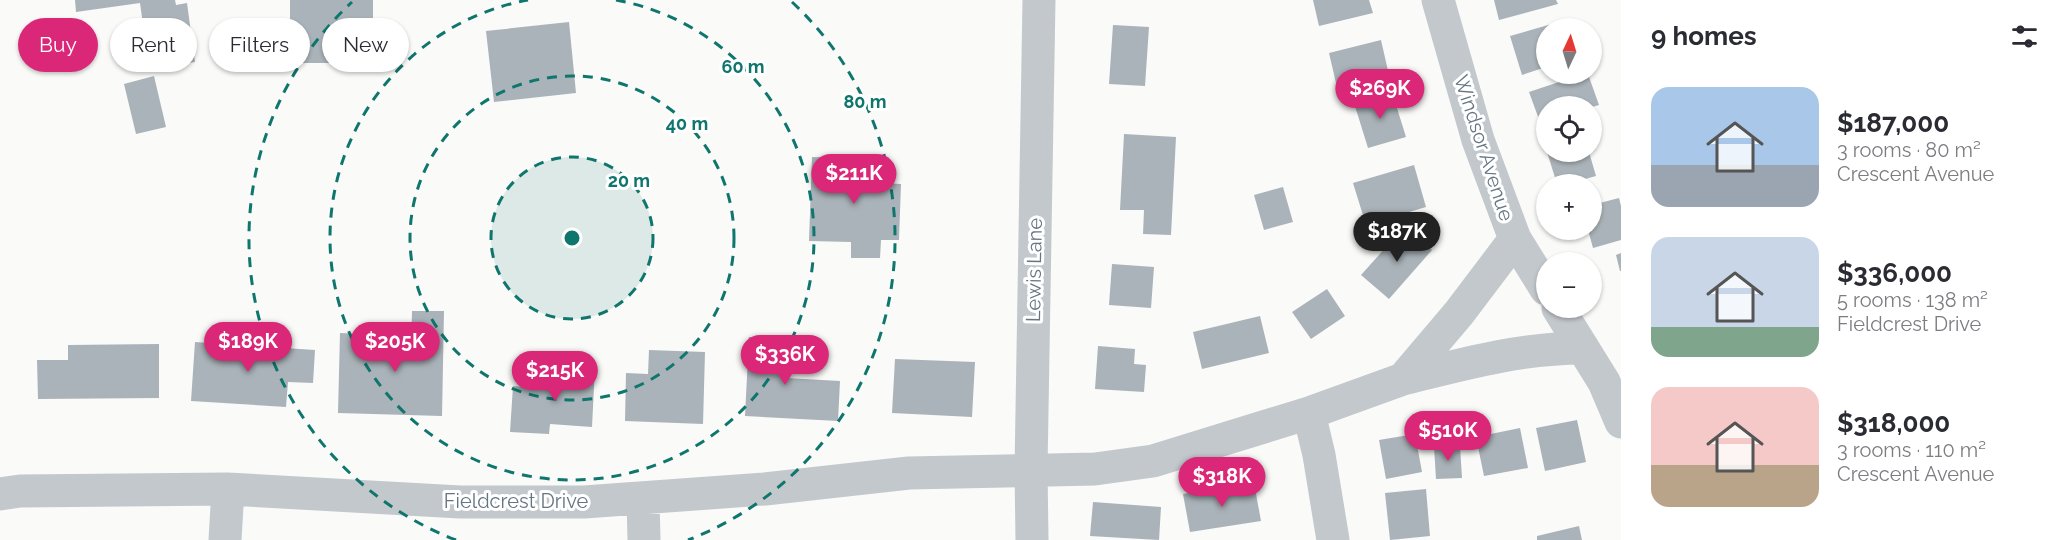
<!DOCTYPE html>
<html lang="en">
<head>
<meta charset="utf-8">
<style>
  :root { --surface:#fff; --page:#f2f2f3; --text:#2b2b33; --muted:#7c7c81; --accent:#db2777 }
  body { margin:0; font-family:Raleway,sans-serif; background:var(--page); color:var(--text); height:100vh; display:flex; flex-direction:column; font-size:22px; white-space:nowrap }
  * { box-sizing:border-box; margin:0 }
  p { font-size:20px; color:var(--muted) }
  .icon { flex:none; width:33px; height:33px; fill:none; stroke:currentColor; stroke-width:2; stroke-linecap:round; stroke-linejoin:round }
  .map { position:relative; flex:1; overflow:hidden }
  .drawer { display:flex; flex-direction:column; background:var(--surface); width:450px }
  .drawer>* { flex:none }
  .banner { position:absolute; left:18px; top:18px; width:570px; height:54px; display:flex; gap:12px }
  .needle { width:39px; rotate:4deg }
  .controls { position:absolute; left:1536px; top:18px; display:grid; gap:12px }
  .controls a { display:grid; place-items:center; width:66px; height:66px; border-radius:50%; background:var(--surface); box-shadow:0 2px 4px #0004; font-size:30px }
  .price { position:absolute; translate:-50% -51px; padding:0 14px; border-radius:21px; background:var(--accent); color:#fff; font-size:20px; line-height:39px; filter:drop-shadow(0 2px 3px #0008) }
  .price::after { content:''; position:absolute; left:50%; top:36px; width:18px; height:14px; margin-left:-9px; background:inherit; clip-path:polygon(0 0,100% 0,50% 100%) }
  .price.current { background:#222; color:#fff }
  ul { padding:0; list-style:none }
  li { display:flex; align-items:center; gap:18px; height:150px; padding:0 30px }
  li span { display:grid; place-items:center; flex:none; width:168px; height:120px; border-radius:18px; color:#555 }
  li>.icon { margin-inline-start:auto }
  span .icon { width:72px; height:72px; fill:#fffc; stroke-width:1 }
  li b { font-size:26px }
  h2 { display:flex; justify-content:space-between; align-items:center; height:72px; padding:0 30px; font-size:26px }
  .pill { padding:0 21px; border-radius:27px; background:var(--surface); box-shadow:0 2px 4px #0004; font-size:21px; line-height:54px }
  .pill.current { background:var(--accent); color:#fff }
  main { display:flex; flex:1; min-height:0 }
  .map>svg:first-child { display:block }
  .building { fill:#aab3b9 }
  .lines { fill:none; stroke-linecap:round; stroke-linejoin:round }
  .minor { stroke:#c3c8cc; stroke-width:33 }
  .tertiary { stroke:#c3c8cc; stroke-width:33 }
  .ring { fill:none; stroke:#0f766e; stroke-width:3; stroke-dasharray:10 8 }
  .labels { text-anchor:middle; stroke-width:6; stroke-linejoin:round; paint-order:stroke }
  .street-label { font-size:20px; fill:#657683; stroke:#fff }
  .centre { fill:#0f766e; stroke:#fff; stroke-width:3 }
  .ring-label { font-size:18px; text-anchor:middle; font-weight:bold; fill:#0f766e; stroke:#fff; stroke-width:6; stroke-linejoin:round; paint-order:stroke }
</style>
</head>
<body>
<main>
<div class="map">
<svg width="1621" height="540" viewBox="0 0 1621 540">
  <rect width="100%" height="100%" fill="#fafaf8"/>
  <!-- building -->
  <path class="building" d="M75 0H175L176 5 187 3 195 62 149 68 140 3 76 12Z
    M290 0H373V63H290Z
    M1313 0H1369L1373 13 1319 26Z
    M1494 0H1556L1558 4 1499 20Z
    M569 22 576 93 494 102 486 31Z
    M1555 23 1557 28H1546V67L1522 75 1510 36Z
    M1113 25 1149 27 1145 86 1109 84Z
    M1381 40 1391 84 1339 96 1329 53Z
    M1583 74H1588L1599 105 1592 107 1546 106V123L1541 125 1529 92Z
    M154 76 166 127 136 134 124 84Z
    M1392 92 1406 137 1368 148 1354 103Z
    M1124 134 1176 137 1171 235 1143 234 1144 210H1120Z
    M1547 152H1589L1596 176 1567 184H1557Z
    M812 157 883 159V183L901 184 899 240H881L880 258H851V242L809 241Z
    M1414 165 1426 207 1366 225 1353 183Z
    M1283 187 1293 222 1264 230 1254 195Z
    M1619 198 1621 206V240L1593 248 1588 230H1592V205Z
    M1405 226 1432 250 1389 299 1361 275Z
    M1621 253V271H1620L1616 255Z
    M1112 264 1154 267 1151 308 1109 305Z
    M1327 289 1345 316 1311 339 1292 312Z
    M412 311H444L442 416 338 413 340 333 367 334V351L411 352Z
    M1260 316 1269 353 1202 369 1193 332Z
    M749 337 789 339 787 378 840 381 838 421 745 416Z
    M195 342 315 350 313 383 288 382 286 407 191 401Z
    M159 344V398L38 399 37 360H68V345Z
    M1098 346 1135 349 1134 364 1146 365 1144 392 1095 389Z
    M649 350 705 352 703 424 625 421 626 373 648 374Z
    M895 359 975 362 972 417 892 413Z
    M556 366 595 367 592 427 550 424 549 434 510 432 513 386 555 389Z
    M1577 420 1586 462 1545 471 1536 428Z
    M1520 428 1528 468 1484 476 1476 437Z
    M1415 434 1422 472 1386 479 1379 440Z
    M1460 446 1462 478 1436 479 1434 447Z
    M1254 483 1261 521 1190 532 1183 494Z
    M1426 489 1430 536 1390 540 1385 493Z
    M1093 502 1161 507 1159 540 1090 536Z
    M1579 526 1582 540H1537V536Z"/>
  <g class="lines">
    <!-- minor -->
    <path class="minor" d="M1438 0 1478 140 1515 239 1546 289
      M1558 308 1604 382 1621 422
      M1403 379C1463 364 1521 348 1583 348
      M1309 413 1319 455 1333 540
      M0 494 20 491 228 489 460 502H584L765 489 909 473 1095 469 1153 461 1309 413 1403 379 1459 313 1515 239
      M643 498 644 540
      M225 540 228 489"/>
    <!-- tertiary -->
    <path class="tertiary" d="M1032 540 1031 469 1039 0"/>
  </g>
  <!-- distance rings -->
  <circle cx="572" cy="238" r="81" fill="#0f766e" fill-opacity=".12"/>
  <g class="ring">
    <circle cx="572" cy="238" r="81"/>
    <circle cx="572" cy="238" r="162"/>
    <path d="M616 0A242 242 0 1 1 528 0"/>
    <path d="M456 540A323 323 0 0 1 352 2M792 2A323 323 0 0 1 688 540"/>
  </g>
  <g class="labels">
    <!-- street labels -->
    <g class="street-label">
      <text transform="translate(1484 148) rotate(72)" y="7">Windsor Avenue</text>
      <text transform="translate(1034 270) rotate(-89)" y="7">Lewis Lane</text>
      <text x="516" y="508">Fieldcrest Drive</text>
    </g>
  </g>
  <circle cx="572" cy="238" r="9" class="centre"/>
  <g class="ring-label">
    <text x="743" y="73">60 m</text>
    <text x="865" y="108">80 m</text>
    <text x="687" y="130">40 m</text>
    <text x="629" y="187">20 m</text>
  </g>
</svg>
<div class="controls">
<a><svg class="needle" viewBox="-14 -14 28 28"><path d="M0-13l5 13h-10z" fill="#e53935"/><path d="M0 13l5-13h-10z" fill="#7c7c81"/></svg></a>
<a><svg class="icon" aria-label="locate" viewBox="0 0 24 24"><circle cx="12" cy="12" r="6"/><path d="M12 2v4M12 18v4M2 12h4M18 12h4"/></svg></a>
<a>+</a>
<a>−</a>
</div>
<b class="price" style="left:1380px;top:120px">$269K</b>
<b class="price" style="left:854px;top:205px">$211K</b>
<b class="price current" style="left:1397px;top:263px">$187K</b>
<b class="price" style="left:248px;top:373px">$189K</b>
<b class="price" style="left:395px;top:373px">$205K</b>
<b class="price" style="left:785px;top:386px">$336K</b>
<b class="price" style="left:555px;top:402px">$215K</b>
<b class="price" style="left:1448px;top:462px">$510K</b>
<b class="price" style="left:1222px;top:508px">$318K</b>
<div class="banner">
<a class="pill current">Buy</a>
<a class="pill">Rent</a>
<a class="pill">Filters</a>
<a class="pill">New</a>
</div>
</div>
<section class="drawer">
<h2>9 homes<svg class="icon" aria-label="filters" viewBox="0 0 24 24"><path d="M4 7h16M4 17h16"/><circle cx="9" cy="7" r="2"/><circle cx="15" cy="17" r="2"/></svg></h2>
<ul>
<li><span style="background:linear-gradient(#a9c7e8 65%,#9aa5b1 0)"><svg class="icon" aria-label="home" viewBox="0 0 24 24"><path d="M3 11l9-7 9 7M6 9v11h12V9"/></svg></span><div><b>$187,000</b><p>3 rooms · 80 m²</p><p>Crescent Avenue</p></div></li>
<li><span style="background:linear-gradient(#c9d6e8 75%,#7fa58c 0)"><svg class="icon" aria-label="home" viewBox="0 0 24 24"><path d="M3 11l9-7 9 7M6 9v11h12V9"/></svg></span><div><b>$336,000</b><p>5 rooms · 138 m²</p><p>Fieldcrest Drive</p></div></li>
<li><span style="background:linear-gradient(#f6c9c9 65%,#b9a48a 0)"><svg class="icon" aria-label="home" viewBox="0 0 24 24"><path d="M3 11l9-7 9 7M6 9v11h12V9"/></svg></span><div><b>$318,000</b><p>3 rooms · 110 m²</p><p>Crescent Avenue</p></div></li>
</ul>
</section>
</main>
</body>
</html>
